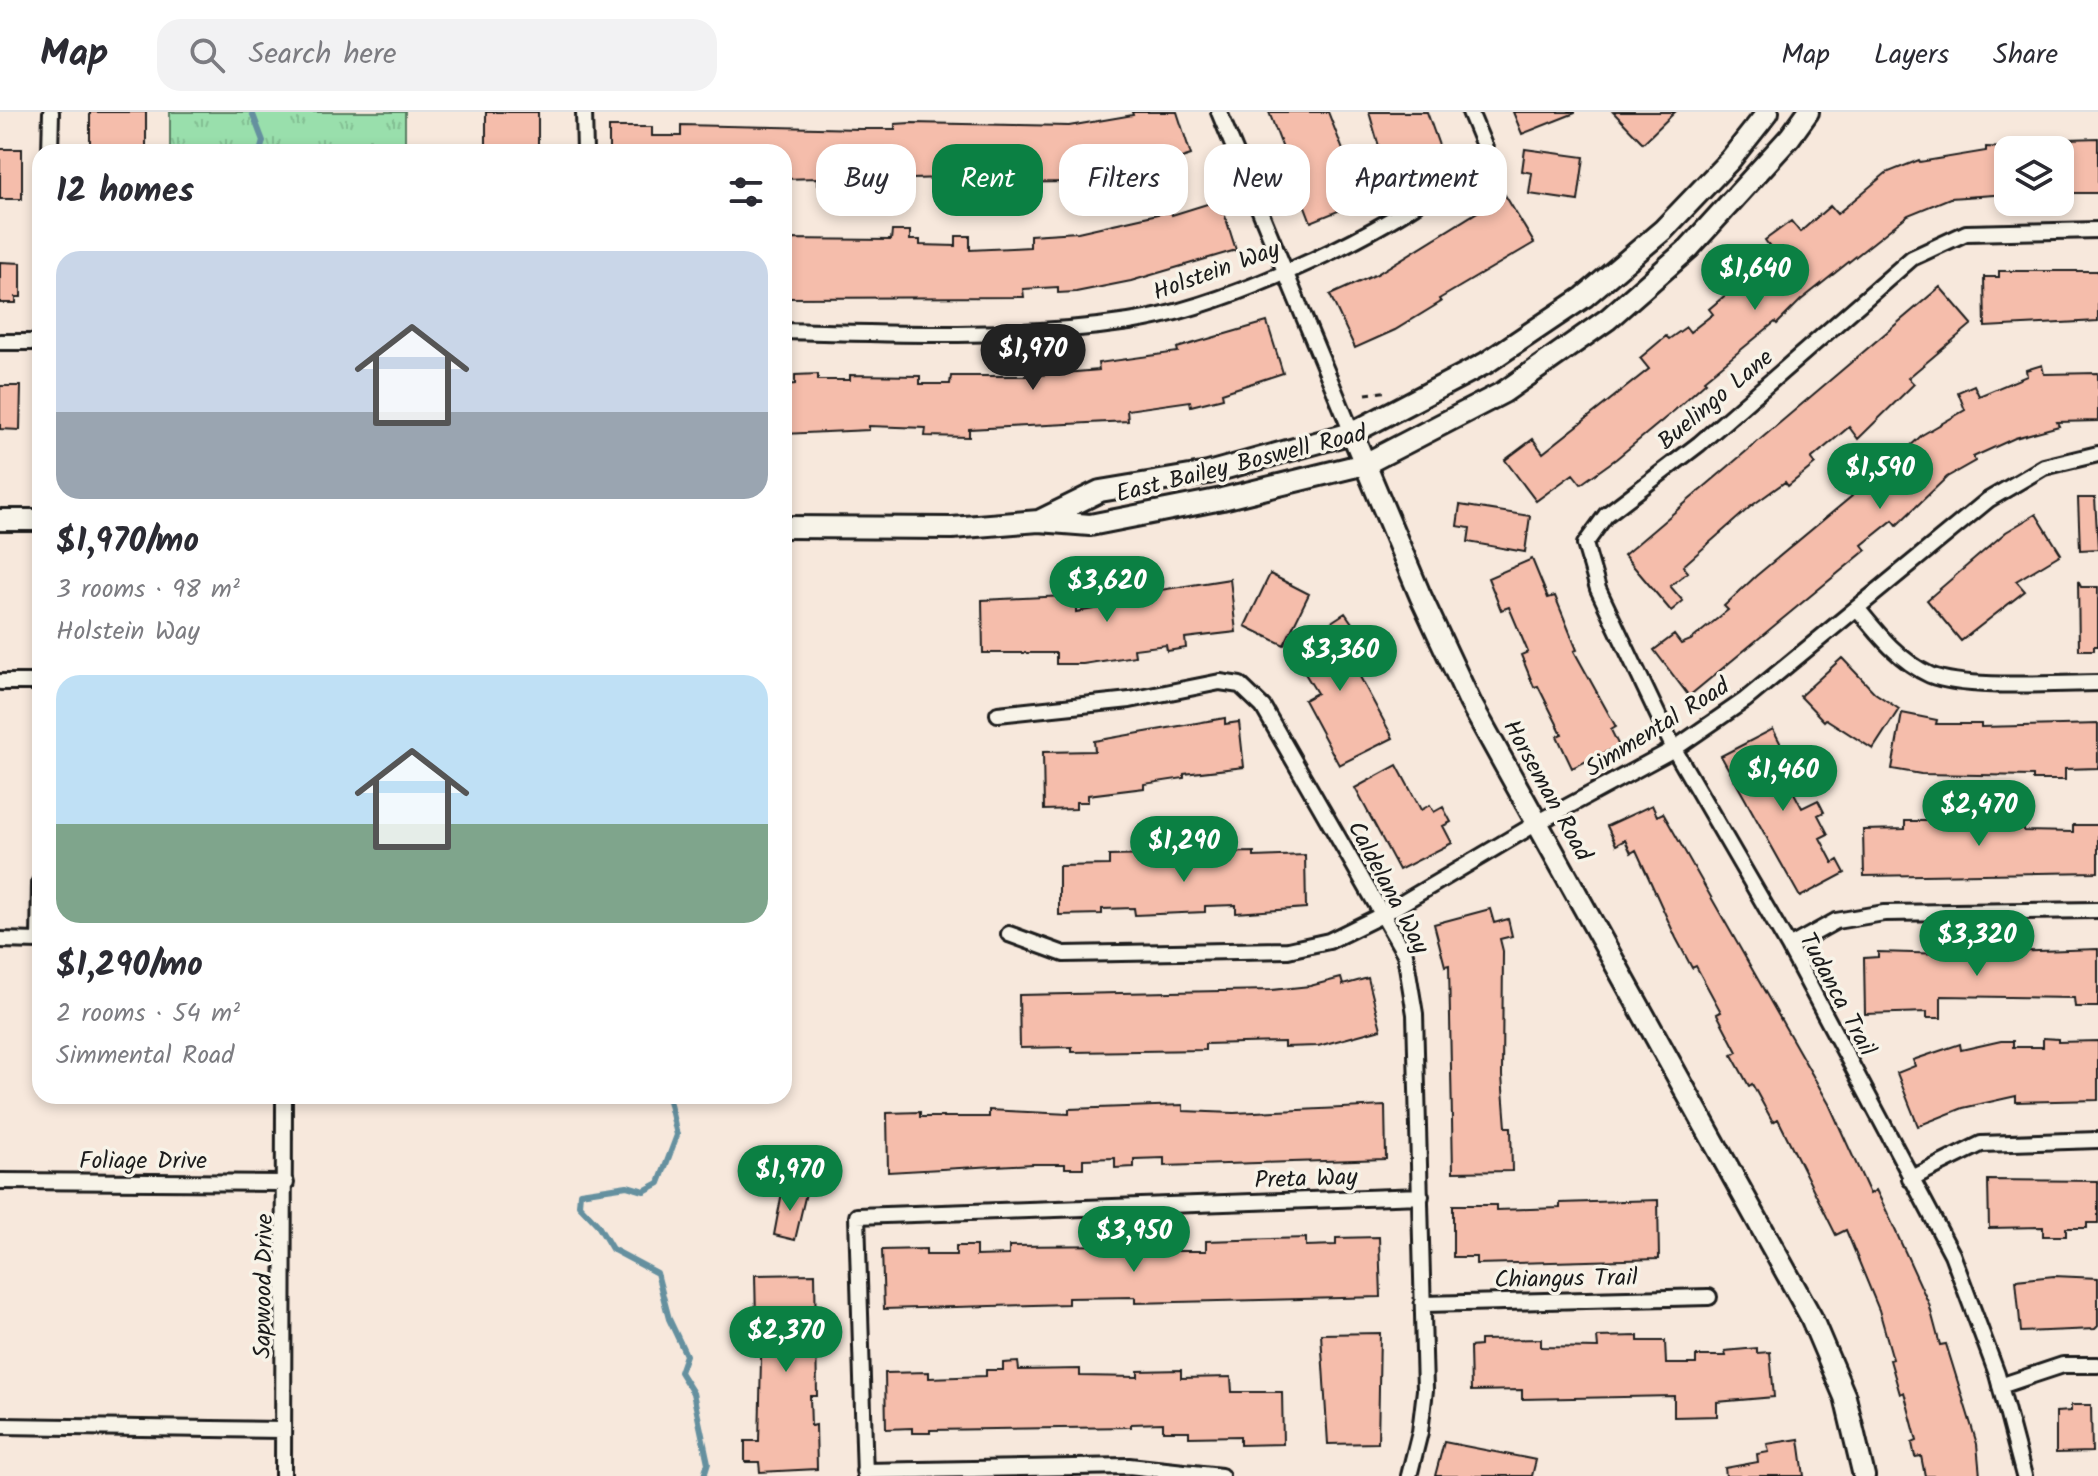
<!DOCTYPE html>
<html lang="en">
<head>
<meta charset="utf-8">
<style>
  :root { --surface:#fff; --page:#f2f2f3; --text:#2b2b33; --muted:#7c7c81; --line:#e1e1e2; --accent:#0b8043 }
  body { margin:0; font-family:Kalam,sans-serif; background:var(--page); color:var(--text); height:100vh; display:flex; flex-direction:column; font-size:30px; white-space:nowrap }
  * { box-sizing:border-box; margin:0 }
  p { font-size:26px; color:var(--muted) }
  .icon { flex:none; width:44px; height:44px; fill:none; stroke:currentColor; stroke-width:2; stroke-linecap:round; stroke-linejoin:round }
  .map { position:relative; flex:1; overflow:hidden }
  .panel { position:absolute; left:32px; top:32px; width:760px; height:960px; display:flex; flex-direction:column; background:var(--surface); border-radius:24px; box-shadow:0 4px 12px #0003 }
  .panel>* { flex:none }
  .banner { position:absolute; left:816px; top:32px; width:760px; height:72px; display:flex; gap:16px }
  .fabs { position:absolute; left:1994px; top:24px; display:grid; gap:16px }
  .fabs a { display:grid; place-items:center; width:80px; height:80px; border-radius:16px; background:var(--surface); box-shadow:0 4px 12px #0003; font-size:40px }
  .price { position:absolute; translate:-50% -68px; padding:0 18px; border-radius:28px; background:var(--accent); color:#fff; font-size:26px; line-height:52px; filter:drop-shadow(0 2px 4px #0008) }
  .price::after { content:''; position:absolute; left:50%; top:48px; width:24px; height:18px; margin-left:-12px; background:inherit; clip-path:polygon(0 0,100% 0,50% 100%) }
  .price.active { background:#222; color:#fff }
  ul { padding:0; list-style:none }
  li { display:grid; align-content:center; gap:16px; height:424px; padding:0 24px }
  li span { display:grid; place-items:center; height:248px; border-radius:24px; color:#555 }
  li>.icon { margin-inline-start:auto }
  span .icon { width:144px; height:144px; fill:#fffc; stroke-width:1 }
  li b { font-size:34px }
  h2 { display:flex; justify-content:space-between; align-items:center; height:96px; padding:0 24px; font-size:34px }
  .pill { padding:0 28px; border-radius:24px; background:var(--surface); box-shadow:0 4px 12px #0003; font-size:28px; line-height:72px }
  .pill.active { background:var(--accent); color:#fff }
  header { display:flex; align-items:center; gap:48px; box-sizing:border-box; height:112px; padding:0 40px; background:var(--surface); border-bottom:2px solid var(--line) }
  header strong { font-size:38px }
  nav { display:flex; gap:44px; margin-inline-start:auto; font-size:28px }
  .search { width:560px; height:72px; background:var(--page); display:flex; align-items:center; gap:20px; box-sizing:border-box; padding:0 28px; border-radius:24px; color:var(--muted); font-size:30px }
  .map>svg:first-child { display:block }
  .grass { fill:url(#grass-tufts); stroke:#5a7e64; stroke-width:2 }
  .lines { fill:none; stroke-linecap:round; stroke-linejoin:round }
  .stream { stroke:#65909f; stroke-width:6 }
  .building { fill:#f5bdab; stroke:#1c1c1c; stroke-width:2 }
  .street-casing { stroke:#1c1c1c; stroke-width:20 }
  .secondary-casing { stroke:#1c1c1c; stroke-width:26 }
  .path { stroke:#1c1c1c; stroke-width:3; stroke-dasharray:6 6; stroke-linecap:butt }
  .street { stroke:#f7f3e8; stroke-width:14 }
  .secondary { stroke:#f7f3e8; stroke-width:20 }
  .labels { text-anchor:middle; stroke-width:7; stroke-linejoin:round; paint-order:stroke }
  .street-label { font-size:24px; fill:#1c1c1c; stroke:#f7f3e8 }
</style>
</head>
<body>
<header>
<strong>Map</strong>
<div class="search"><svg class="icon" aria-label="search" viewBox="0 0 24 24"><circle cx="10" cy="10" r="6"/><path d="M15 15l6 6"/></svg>Search here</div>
<nav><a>Map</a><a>Layers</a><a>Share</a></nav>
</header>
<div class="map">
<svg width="2098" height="1364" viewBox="0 0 2098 1364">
  <defs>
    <pattern id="grass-tufts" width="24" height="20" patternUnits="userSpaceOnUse" patternTransform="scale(2)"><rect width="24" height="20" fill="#99dfac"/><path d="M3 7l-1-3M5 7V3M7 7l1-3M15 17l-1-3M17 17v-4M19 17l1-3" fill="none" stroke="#83bf93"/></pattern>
  </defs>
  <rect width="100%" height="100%" fill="#f7e8dc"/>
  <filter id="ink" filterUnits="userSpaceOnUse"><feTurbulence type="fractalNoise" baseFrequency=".0125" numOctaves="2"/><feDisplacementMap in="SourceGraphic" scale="16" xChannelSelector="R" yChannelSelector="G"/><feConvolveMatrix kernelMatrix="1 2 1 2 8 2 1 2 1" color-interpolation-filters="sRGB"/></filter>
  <g filter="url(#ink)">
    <!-- grass -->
    <path class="grass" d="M170 0H405V40H170Z"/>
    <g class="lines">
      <!-- stream -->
      <path class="stream" d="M252 0 263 29 260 40
        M668 984 677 1023 659 1071 644 1079 627 1074 580 1081 579 1093 597 1112 612 1137 657 1161 669 1207 686 1243 680 1260 693 1281 708 1351 704 1364"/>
    </g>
    <!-- building -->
    <path class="building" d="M90 0H146V40H90Z
      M486 0H538V40H486Z
      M1132 0H1177L1191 43 1150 56 1149 53 1070 67V70L974 71V65L912 67V72L869 73 818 72V66L784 67V40H609V15H652V24H681V13L860 17H895V12L911 11 1069 14 1133 3Z
      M1269 0H1328L1363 89 1311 110Z
      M1369 0H1427L1442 42 1387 62Z
      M1513 0H1575V1L1522 22Z
      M1613 0H1675L1643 31Z
      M2098 26V81H2060V33H2069V27Z
      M1986 35 2008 36V82L1950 86 1908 103 1801 188 1777 212 1775 210 1704 268 1706 270 1675 298 1616 347 1581 372 1573 362 1536 389 1505 348 1533 327 1543 341 1649 257 1640 246 1666 224 1669 227 1686 215 1690 220 1713 202 1709 197 1735 175 1740 181 1779 148 1765 128 1791 109 1800 120 1830 94 1837 102 1886 61 1919 48 1920 50 1986 39Z
      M0 37H22V87H0Z
      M1525 37 1584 45 1578 89 1529 82 1532 61 1522 59Z
      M1505 83 1534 131 1439 187 1441 190 1395 218 1355 236 1330 183 1377 162Z
      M1220 88 1236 138 1131 169 1076 180 1058 181V175L1023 177 1024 185 784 186V127L891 128 892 119H910V128H920V133L956 134V124H970V138L1030 135V123L1078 120 1171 99 1172 103Z
      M0 150 21 151V185H16V191H0Z
      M1999 159H2098V209L1985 215 1984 165H1999Z
      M1940 175 1972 212 1908 266 1914 272 1858 327 1849 315 1811 347 1815 352 1788 374 1785 370 1750 395 1683 454 1688 460 1670 474 1683 489 1671 499 1624 443Z
      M1267 210 1283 261 1222 281 1223 286 1191 294 1190 289 1127 298 1128 309 969 317V325L925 324 926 316 869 314V318L784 322V273L795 272V263L818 262V268H850V263L920 264V272H950L951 264H1028L1099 258 1098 251 1178 240 1177 236Z
      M2042 253 2044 262 2098 261V309L2057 310 2059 314 2015 326 1973 345 1975 349 1947 365 1897 413 1893 408 1862 433 1866 438 1689 584 1654 538 1674 523 1681 532 1691 528 1728 498 1724 494 1756 464 1852 384 1848 378 1875 356 1880 362 1922 323 1965 298 1958 280 1974 273 1979 284 2027 264 2026 258Z
      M0 274H21L20 318 0 317Z
      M2078 386H2095L2098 437 2080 438Z
      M1460 393 1530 404 1525 440 1468 430 1470 416 1457 414Z
      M2036 402 2061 442 2016 469 2025 479 1961 529 1927 488 2006 420Z
      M1532 447 1548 486 1555 484 1577 538 1574 539 1616 615 1611 618 1619 634 1572 656 1557 624 1562 622 1538 574 1534 575 1521 543 1528 540 1509 495 1501 498 1488 466Z
      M1270 462 1309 482 1284 533 1245 514Z
      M1230 467 1236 520 1185 526 1186 536 1167 539 1166 533 1134 537 1135 544 1083 552H1056V541H983L982 488 1065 484V492H1076V500L1136 490 1135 482Z
      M2078 469 2081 475H2098V534H2094V538H2079Z
      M1345 501 1354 514 1342 521 1358 547 1352 550 1393 626 1339 653 1304 588 1317 581 1290 537Z
      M1842 546 1875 581 1899 597 1873 637 1826 607 1824 609 1800 584Z
      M1902 601 1937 608 1936 612H1981V615L2098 612V656L2065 657V668H2033V664L1921 662 1892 657Z
      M1225 606V612L1239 610 1244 655 1184 662V666L1144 672V676L1088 683V690H1076V697L1044 698 1043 640 1095 639 1094 629Z
      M1773 617 1789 648 1779 653 1802 696 1818 688 1824 700 1818 703 1828 722 1820 726 1833 751 1838 748 1845 761 1800 785 1721 644Z
      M1397 653 1421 698 1430 693 1434 700 1443 695 1451 710 1443 714 1452 731 1399 758 1355 676Z
      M1652 693 1657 704 1663 701 1829 992 1870 1082 1876 1078 1886 1098 1929 1192 1940 1233 1946 1232 1977 1332 1980 1364H1925L1921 1344 1915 1345 1912 1331 1917 1329 1904 1280 1900 1282 1890 1248 1893 1247 1879 1198 1846 1118 1836 1123 1778 1007 1773 1010 1752 972 1749 974 1732 943 1737 940 1717 902 1721 900 1696 854 1692 856 1676 826 1636 738 1631 741 1625 728 1616 733 1607 714Z
      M2007 698H2024V719L2073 720V713H2098V760L1864 764 1863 718 1905 717V709H1947V706H2007Z
      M1254 740V745L1305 743 1306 796 1236 801V793L1205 794V800L1135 803 1134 796 1102 797V802L1059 803V754L1109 753V744L1153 743V748L1211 746V741Z
      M1490 797 1494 811 1508 807 1512 824 1500 827 1503 839 1502 964 1506 1015H1511L1512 1059 1453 1060 1449 853 1445 854 1434 812Z
      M2098 837V895H2075L2074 886 1941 884V906H1927V900L1865 902 1864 846 1878 845V840L1947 842Z
      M1341 866 1343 873 1368 866 1381 917 1318 934 1284 935V930L1205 932V938L1072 940V935L1020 936 1019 883 1272 878 1310 874Z
      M2043 926 2058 927V930L2098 929V988L2016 990V984L1963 996 1918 1014 1897 961 1915 954 1913 948 1960 932 1961 938 2001 929H2013V935H2043Z
      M1183 993V999L1234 1001 1385 994 1386 1047 1164 1054V1046L1134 1047V1055L1115 1056V1046L1083 1047V1056H1065V1052H1033L888 1060 887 1001 920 1000V1005H989V998L1069 1002V997Z
      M1988 1068 2098 1069V1111H2087V1116H2066V1124H2043V1115L1989 1116Z
      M783 1075 806 1081 795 1128 774 1123Z
      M1658 1088 1659 1147 1476 1152V1145H1453V1093H1496V1098L1560 1096V1091Z
      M1379 1125 1381 1185 1135 1191V1185L1068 1186V1192L884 1197 882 1138 926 1137V1143H956V1134H976V1144L1009 1143V1134L1128 1133V1138H1157V1130L1178 1129V1139H1206V1129L1306 1126V1134L1336 1133V1126Z
      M815 1162 817 1284H810L811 1314 816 1313 817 1357 760 1360 759 1350H745V1329H759L762 1207H756L755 1163Z
      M2054 1164 2098 1166V1214L2095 1217 2021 1220 2016 1168Z
      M1380 1221 1378 1331 1328 1332 1321 1222Z
      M1638 1224V1229H1665L1666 1252H1696V1244H1726L1725 1239 1757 1236V1241L1770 1240 1774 1285 1717 1290V1304L1674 1305V1284L1522 1287V1278L1471 1279 1470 1235 1480 1234V1228L1541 1227V1235L1598 1236 1597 1225Z
      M1018 1250 1019 1258 1080 1257V1264L1138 1265V1259L1181 1258V1266L1231 1265 1232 1280H1282L1283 1332 1240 1333V1324L1189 1325V1319H1163V1311L1131 1312V1315L930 1318V1321H912V1316L886 1317 885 1261 929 1260V1266L986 1264V1258H1003V1251Z
      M2071 1293H2091L2092 1340 2056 1341V1300L2071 1299Z
      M1799 1327 1804 1364H1726L1725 1356 1758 1350 1757 1342 1769 1340 1767 1332Z
      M1444 1330 1536 1348 1532 1364H1435Z"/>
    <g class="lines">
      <!-- street casing -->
      <g class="street-casing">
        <path id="street" d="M584 0 585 40
          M1219 0 1352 321
          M50 40 51 0
          M784 219C899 222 1014 227 1129 210 1218 197 1367 130 1439 76 1455 64 1470 49 1485 36L1470 0
          M0 230H40
          M1857 496C1878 522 1899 549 1930 563 1968 578 2055 571 2098 571
          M0 570H40
          M998 602 1130 588 1220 570 1240 573 1263 595 1405 842 1415 902 1425 1278 1420 1320 1409 1364
          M1009 822 1064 842 1288 838 1329 829 1382 803 1537 711 1674 637 1745 588 1988 388 2044 355 2098 342
          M0 828 40 829
          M39 829 40 770
          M1789 835 1836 809 1884 801 2098 798
          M1910 1067 1981 1032 2098 1028
          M0 1069 286 1071
          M1424 1192 1709 1185
          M2000 1274 2063 1253H2098
          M0 1314 283 1318
          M864 1359 1129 1354 1221 1364
          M283 1364 284 984
          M865 1364 857 1104 1421 1084
          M2024 1364 1997 1262 1952 1142 1789 835 1674 637 1598 477 1585 432 1606 403 1699 332 1912 146 1966 121 2098 118"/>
      </g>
      <!-- secondary casing -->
      <g class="secondary-casing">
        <path id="secondary" d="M1352 321 1420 483 1470 590 1811 1205 1845 1285 1864 1364
          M0 408H40
          M1041 408 1100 379 1208 361 1352 321 1486 251 1584 185 1663 118 1730 48 1768 0
          M784 415 952 416 1039 409 1090 413 1222 387 1365 352 1504 280 1608 207 1689 136 1790 25 1808 0"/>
      </g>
      <!-- path -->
      <path class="path" d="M1366 282 1389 279"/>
      <!-- street -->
      <use href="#street" class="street"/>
      <!-- secondary -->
      <use href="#secondary" class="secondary"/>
    </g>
  </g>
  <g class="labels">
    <!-- street labels -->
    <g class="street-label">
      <text transform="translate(1216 158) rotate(-20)" y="8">Holstein Way</text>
      <text transform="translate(1715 287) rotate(-40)" y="8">Buelingo Lane</text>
      <text transform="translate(1241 351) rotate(-14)" y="8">East Bailey Boswell Road</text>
      <text transform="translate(1657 615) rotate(-32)" y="8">Simmental Road</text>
      <text transform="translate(1548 678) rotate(61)" y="8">Horseman Road</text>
      <text transform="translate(1389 775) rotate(62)" y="8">Caldelana Way</text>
      <text transform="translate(1838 882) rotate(62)" y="8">Tudanca Trail</text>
      <text x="143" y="1056">Foliage Drive</text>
      <text transform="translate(1306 1066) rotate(-2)" y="8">Preta Way</text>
      <text transform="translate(1566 1166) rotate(-1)" y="8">Chiangus Trail</text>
      <text transform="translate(263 1174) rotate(-89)" y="8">Sapwood Drive</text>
    </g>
  </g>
</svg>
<div class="fabs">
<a><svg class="icon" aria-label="layers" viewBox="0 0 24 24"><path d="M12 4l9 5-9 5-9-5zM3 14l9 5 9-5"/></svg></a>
</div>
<b class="price" style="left:1755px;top:200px">$1,640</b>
<b class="price active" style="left:1033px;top:280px">$1,970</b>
<b class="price" style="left:1880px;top:399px">$1,590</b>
<b class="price" style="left:1107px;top:512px">$3,620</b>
<b class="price" style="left:1340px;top:581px">$3,360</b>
<b class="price" style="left:1783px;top:701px">$1,460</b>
<b class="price" style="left:1979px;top:736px">$2,470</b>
<b class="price" style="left:1184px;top:772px">$1,290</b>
<b class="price" style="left:1977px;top:866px">$3,320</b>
<b class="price" style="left:790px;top:1101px">$1,970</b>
<b class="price" style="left:1134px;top:1162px">$3,950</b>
<b class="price" style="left:786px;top:1262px">$2,370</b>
<div class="banner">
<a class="pill">Buy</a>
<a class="pill active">Rent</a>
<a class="pill">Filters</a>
<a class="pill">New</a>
<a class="pill">Apartment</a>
</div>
<section class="panel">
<h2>12 homes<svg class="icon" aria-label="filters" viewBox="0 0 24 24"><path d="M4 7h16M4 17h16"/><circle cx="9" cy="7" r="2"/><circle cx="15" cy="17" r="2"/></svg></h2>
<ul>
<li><span style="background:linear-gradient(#c9d6e8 65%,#9aa5b1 0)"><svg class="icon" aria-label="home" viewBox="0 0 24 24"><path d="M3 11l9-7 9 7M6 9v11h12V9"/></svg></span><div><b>$1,970/mo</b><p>3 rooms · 98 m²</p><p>Holstein Way</p></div></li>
<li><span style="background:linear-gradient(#bfe0f5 60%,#7fa58c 0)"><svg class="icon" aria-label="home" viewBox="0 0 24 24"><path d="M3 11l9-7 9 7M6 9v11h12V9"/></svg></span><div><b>$1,290/mo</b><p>2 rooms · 54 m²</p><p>Simmental Road</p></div></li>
</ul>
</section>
</div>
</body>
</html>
